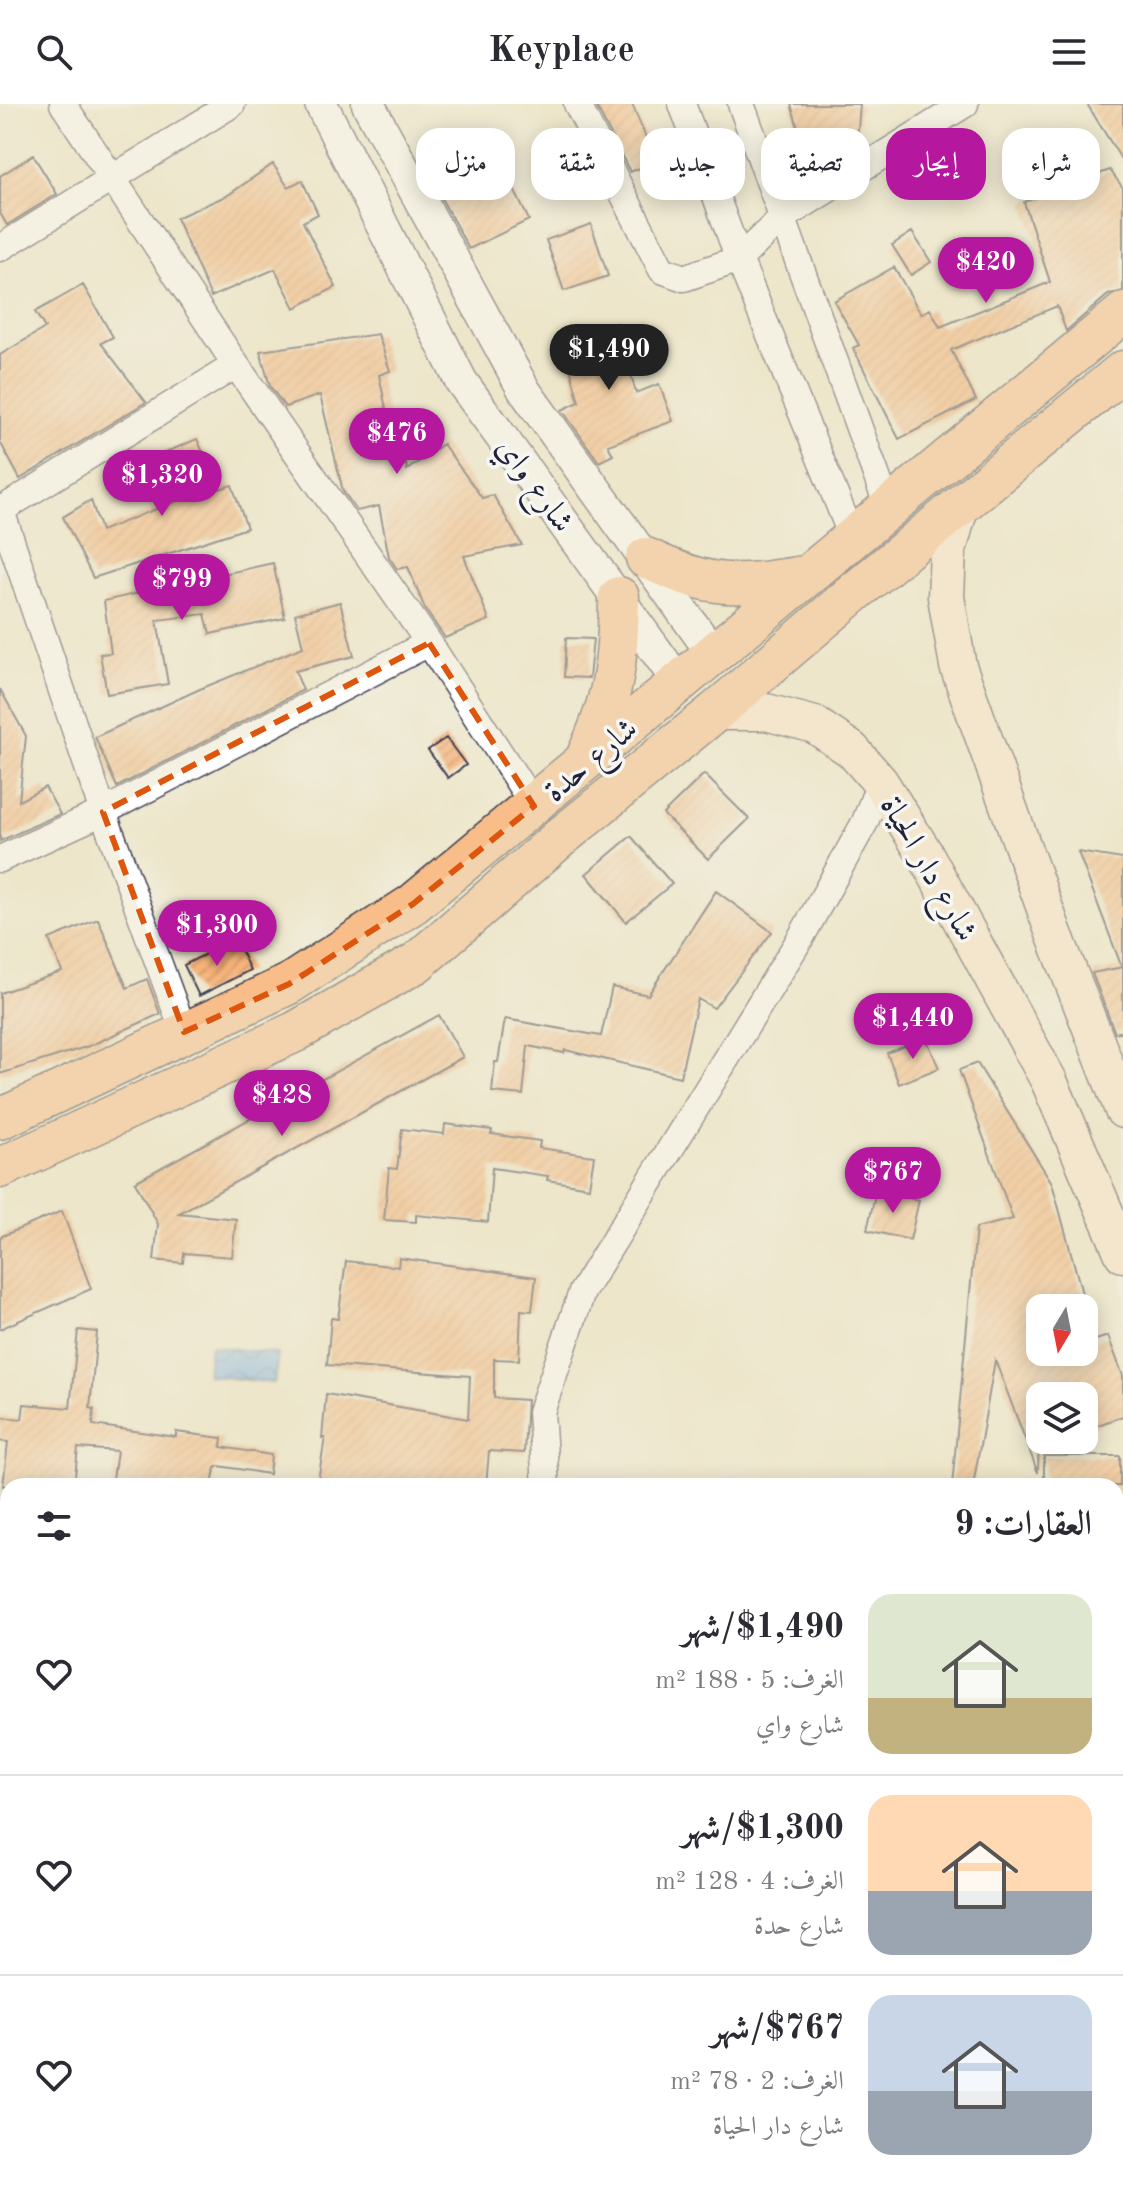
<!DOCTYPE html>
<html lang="ar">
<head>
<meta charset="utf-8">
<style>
  :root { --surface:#fff; --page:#f2f2f3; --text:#2b2b33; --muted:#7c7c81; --line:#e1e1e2; --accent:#b5179e }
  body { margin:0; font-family:"Old Standard TT",Amiri,serif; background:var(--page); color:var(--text); direction:rtl; height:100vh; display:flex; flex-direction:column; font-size:30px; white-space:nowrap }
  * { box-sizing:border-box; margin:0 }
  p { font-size:26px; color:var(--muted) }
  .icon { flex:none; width:44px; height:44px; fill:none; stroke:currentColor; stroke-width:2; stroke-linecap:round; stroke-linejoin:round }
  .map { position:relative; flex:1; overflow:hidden; direction:ltr }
  .drawer { position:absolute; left:0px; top:1374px; width:1124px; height:714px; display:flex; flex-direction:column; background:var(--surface); border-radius:24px 24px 0 0; box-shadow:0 4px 20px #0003; direction:rtl }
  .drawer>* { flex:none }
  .guide { position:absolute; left:24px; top:24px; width:1076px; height:72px; direction:rtl; display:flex; gap:16px }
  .needle { width:52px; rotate:190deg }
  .tools { position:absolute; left:1026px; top:1190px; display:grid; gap:16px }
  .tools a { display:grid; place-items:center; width:72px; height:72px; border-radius:16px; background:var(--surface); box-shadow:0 4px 20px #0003; font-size:40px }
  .price { position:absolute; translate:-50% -68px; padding:0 18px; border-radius:28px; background:var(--accent); color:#fff; font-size:26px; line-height:52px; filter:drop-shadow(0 2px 4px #0008) }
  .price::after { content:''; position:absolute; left:50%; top:48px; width:24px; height:18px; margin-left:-12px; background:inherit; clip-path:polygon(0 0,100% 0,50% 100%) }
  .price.active { background:#222; color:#fff }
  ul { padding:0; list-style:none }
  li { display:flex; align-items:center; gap:24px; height:200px; padding:0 32px }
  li+li { border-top:2px solid var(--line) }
  li span { display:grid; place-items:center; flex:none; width:224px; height:160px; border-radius:24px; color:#555 }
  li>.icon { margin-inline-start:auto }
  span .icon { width:96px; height:96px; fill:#fffc; stroke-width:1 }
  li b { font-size:34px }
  h2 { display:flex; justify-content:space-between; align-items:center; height:96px; padding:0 32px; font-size:34px }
  .tag { padding:0 28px; border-radius:24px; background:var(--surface); box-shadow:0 4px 20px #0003; font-size:28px; line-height:72px }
  .tag.active { background:var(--accent); color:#fff }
  header { display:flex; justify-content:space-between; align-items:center; height:104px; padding:0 32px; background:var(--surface); font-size:36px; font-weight:700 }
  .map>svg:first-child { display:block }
  .water { fill:url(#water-waves); stroke:#4e6a92; stroke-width:2 }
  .building { fill:url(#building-hatch) }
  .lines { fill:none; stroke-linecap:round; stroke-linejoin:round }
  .minor-casing { stroke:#403f51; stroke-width:29 }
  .tertiary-casing { stroke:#403f51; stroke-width:35 }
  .secondary-casing { stroke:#403f51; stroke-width:39 }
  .primary-casing { stroke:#403f51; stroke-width:43 }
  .minor { stroke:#fff; stroke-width:26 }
  .tertiary { stroke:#fff; stroke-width:32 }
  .secondary { stroke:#fce5d0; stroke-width:36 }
  .primary { stroke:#f8bd89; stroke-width:40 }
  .marked { fill:none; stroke:#de560e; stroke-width:6; stroke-dasharray:16 10; stroke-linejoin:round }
  .labels { text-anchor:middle; stroke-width:7; stroke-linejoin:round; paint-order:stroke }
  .street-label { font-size:32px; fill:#22223b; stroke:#f6f6f2 }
</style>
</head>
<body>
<header><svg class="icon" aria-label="menu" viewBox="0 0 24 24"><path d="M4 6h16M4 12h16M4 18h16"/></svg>Keyplace<svg class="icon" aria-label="search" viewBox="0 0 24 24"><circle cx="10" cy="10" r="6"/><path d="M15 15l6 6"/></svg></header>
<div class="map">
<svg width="1123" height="2087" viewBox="0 0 1123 2087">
  <defs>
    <pattern id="water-waves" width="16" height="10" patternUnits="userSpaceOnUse" patternTransform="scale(2)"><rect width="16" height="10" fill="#7bb3ea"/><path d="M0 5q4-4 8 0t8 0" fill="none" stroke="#6491bf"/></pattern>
    <pattern id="building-hatch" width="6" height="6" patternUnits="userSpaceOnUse" patternTransform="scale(2)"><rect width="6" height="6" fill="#f6b278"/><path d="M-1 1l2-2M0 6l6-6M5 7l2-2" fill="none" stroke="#d39969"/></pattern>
  </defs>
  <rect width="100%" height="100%" fill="#f6f6f2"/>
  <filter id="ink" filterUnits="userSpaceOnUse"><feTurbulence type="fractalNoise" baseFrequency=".0125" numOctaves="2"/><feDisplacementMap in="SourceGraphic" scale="16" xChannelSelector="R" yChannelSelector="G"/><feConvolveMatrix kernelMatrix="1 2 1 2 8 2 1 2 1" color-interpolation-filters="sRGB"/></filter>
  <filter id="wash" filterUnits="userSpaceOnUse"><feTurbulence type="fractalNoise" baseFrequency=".006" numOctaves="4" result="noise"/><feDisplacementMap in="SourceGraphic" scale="32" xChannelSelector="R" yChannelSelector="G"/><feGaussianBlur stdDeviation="1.8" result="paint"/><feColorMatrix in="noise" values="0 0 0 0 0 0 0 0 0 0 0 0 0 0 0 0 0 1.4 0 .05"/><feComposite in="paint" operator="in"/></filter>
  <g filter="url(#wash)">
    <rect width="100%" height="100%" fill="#ede6cb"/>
    <!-- water -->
    <path class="water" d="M210 1242 278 1250 274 1279 207 1271Z"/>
    <g id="blocks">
      <!-- building -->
      <path class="building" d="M595 0H632L656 58 630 68Z
        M791 0H860L857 37 806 51Z
        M1087 0H1123V58Z
        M33 51 57 90 7 121 0 109V72Z
        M498 53 529 116 469 145 435 83Z
        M273 60 288 83 302 76 318 110 303 118 336 183 295 204 275 165 211 193 176 114 228 91Z
        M1110 66 1123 84V187L1108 191 1066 227 1057 202 951 246 976 296 899 335 853 244 859 241 834 197 894 163 921 210 930 205 940 223 1050 178 1024 98Z
        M591 120 608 172 564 187 546 136Z
        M912 128 931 158 911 171 892 141Z
        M83 181 113 233 101 239 146 298 20 375 0 338V251L45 224 35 208Z
        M617 219 636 289 659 280 673 317 608 341 613 351 599 358 562 306 579 298 562 234Z
        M378 230 390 267 379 271 396 353 404 351 407 366 443 340 482 394 493 391 522 441 464 452 489 516 445 534 425 505 408 463 397 465 389 453 379 402 357 407 343 387 320 291 285 303 270 282 260 247Z
        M197 335 220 385 232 381 247 424 93 474 63 413 91 396 101 427 179 396 159 351Z
        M273 459 285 514 210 530 205 510 157 516 168 580 107 590 100 550 111 549 104 497 161 484 164 493H201L197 476Z
        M340 498 354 552 295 567 303 586 117 683 95 633 200 585 303 543 295 510Z
        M566 534 593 535 589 574 564 573Z
        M0 585 26 632 19 697 45 683 60 710 0 737Z
        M446 634 466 661 448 674 428 646Z
        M704 670 749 715 708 755 663 710Z
        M631 732 672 780 626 818 586 770Z
        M1078 748 1123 755V861H1121Z
        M716 787 772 828 714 904 698 895 680 973 565 946 564 949 528 942 523 991 492 988 495 958H498L505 915 601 932 612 883 648 891Z
        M98 815 127 884 147 875 160 910 89 942 0 970V889L62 868 49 835Z
        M235 835 250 866 199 892 184 861Z
        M1123 863V927L1115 929 1092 869Z
        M439 911 463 953 179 1109 236 1115 232 1153 184 1149 183 1159 154 1156 158 1120 135 1078Z
        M926 934 939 964 899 980 887 949Z
        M977 959 1052 1079 1086 1204H1040V1257L1064 1248H1084V1240L1108 1232 1123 1272V1312L1084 1326V1292H1040L1038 1369 995 1256 973 1382H952L976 1124 1013 1115 959 966Z
        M445 1020 492 1026 491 1030 540 1037 539 1044 594 1052 589 1083 547 1076 548 1072 492 1064 488 1118 416 1111V1118L384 1116 389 1064 397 1065 402 1025 444 1030Z
        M876 1087 919 1096 910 1136 867 1126Z
        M62 1107 91 1185 0 1225V1133Z
        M399 1154 536 1173 532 1207 521 1206 519 1256 494 1255V1294L527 1296 524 1349 489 1347 486 1382H317L325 1334H322L326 1290 468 1315 470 1272 327 1261 331 1214 338 1215 346 1157 398 1163Z
        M78 1226 97 1228 90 1304 94 1305 93 1321 176 1333V1328L222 1334 221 1343 271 1351 269 1370 219 1362 215 1364 212 1382H112L117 1347 78 1344 74 1382H3L8 1338 0 1337V1313L22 1315 24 1300 70 1304Z
        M1044 1352H1120V1382H1044Z"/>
    </g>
  </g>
  <g filter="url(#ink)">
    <use href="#blocks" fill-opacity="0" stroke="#403f51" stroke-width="2"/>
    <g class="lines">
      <!-- minor casing -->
      <g class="minor-casing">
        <path id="minor" d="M63 0 236 261 429 539 534 702
          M577 0 662 166 684 174 739 155 782 114 965 0
          M682 0 739 155 853 435
          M741 0 889 406
          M0 144 232 0
          M0 404 103 708 184 928
          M1 406 236 261
          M0 755 103 708 429 539
          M546 1382 541 1308 582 1188 800 835 865 718 880 678
          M1116 1645 1123 1647
          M0 1845 8 1843
          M1116 1957 1123 1994
          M185 2080 189 2087
          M433 2080 437 2087
          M683 2080 686 2087
          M969 2080 971 2087
          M26 2087 41 2080
          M331 2087 346 2080"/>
      </g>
      <!-- tertiary casing -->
      <g class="tertiary-casing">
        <path id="tertiary" d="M321 0 461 277 680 580
          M368 0 524 286 714 551"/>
      </g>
      <!-- secondary casing -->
      <g class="secondary-casing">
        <path id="secondary" d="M961 400 948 446 946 493 958 562 1053 827 1123 1006
          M715 608H766L815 621 852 646 880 678 925 750 1049 977 1123 1150"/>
      </g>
      <!-- primary casing -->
      <g class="primary-casing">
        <path id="primary" d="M646 454C711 485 735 483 804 472
          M585 656C614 595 618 559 619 493
          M0 1015 289 880 413 800 1123 209
          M0 1064 295 928 416 859 561 733 715 608 855 488 1123 267"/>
      </g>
      <!-- minor -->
      <use href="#minor" class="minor"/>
      <!-- tertiary -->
      <use href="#tertiary" class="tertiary"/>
      <!-- secondary -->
      <use href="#secondary" class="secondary"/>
      <!-- primary -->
      <use href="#primary" class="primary"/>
    </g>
  </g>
  <!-- marked area -->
  <path d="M0 0H1123V2087H0ZM429 539 534 702 413 800 289 880 184 928 103 708Z" fill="#ede6cb" fill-opacity=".55" fill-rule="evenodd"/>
  <path class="marked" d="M429 539 534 702 413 800 289 880 184 928 103 708Z"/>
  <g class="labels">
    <!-- street labels -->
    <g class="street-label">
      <text transform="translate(536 380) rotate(54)" y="11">شارع واي</text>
      <text transform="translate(590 655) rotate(-40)" y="11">شارع حدة</text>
      <text transform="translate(930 764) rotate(60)" y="11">شارع دار الحياة</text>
    </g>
  </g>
</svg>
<div class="tools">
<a><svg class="needle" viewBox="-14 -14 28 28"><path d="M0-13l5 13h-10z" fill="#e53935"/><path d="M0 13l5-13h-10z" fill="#7c7c81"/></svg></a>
<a><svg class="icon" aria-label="layers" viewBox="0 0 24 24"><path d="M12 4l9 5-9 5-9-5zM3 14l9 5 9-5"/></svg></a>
</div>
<b class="price" style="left:986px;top:201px">$420</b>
<b class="price active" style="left:609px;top:288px">$1,490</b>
<b class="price" style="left:397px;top:372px">$476</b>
<b class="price" style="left:162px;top:414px">$1,320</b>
<b class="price" style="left:182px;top:518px">$799</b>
<b class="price" style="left:217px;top:864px">$1,300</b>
<b class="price" style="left:913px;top:957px">$1,440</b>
<b class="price" style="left:282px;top:1034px">$428</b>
<b class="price" style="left:893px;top:1111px">$767</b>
<div class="guide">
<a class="tag">شراء</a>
<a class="tag active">إيجار</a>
<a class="tag">تصفية</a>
<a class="tag">جديد</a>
<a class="tag">شقة</a>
<a class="tag">منزل</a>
</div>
<section class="drawer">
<h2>العقارات: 9<svg class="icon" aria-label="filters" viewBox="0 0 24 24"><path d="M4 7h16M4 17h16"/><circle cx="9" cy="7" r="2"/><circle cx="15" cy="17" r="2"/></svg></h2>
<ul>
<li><span style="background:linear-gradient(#dfe7d0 65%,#c2b280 0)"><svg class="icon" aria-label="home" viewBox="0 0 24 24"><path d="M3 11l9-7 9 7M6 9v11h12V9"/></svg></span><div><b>$1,490/شهر</b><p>الغرف: 5 · 188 m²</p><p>شارع واي</p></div><svg class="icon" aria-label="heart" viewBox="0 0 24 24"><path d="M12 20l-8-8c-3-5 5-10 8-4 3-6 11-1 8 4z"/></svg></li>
<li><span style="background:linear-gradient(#ffd9b3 60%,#9aa5b1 0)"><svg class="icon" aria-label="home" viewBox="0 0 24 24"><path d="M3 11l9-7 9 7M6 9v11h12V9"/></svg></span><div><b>$1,300/شهر</b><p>الغرف: 4 · 128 m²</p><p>شارع حدة</p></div><svg class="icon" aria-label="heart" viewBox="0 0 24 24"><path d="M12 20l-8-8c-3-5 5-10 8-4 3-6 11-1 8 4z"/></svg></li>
<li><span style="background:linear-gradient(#c9d6e8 60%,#9aa5b1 0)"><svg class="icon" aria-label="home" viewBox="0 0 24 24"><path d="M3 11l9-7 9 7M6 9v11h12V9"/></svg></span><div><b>$767/شهر</b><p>الغرف: 2 · 78 m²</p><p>شارع دار الحياة</p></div><svg class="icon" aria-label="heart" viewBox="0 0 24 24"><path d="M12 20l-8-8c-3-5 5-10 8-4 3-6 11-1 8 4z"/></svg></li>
</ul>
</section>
</div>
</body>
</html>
